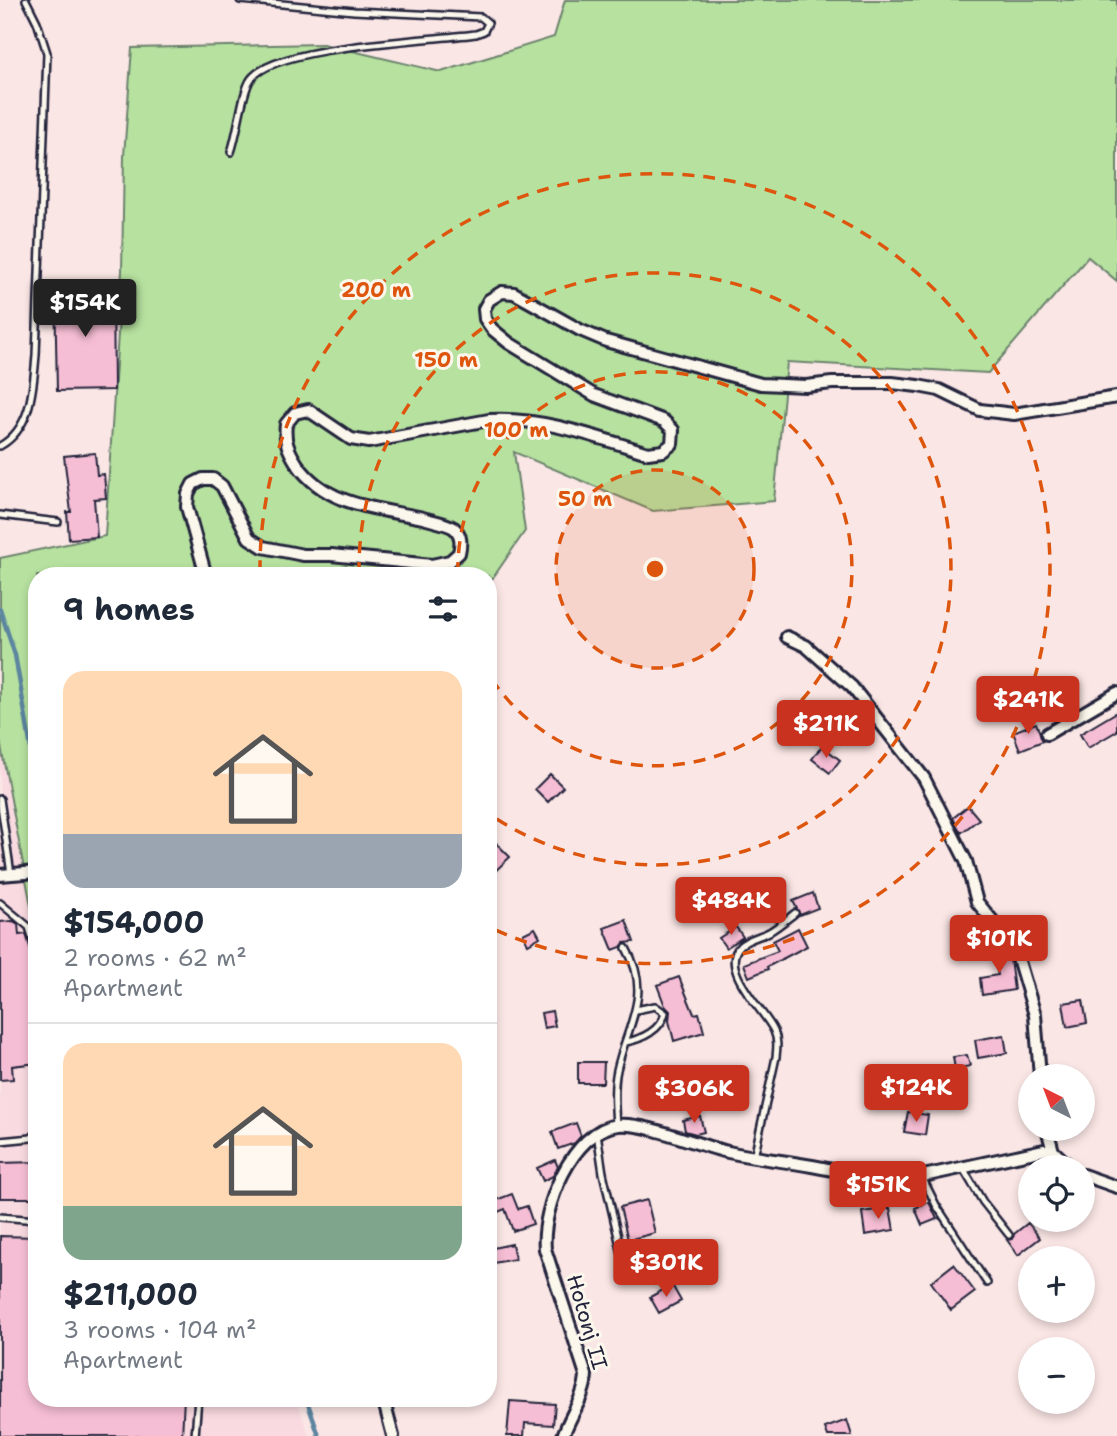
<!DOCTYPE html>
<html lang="en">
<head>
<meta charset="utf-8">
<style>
  :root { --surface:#fff; --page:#f6f6f7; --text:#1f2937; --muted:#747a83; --line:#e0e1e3; --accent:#c8321e }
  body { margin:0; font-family:"Shantell Sans",sans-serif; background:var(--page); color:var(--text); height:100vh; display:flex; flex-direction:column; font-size:26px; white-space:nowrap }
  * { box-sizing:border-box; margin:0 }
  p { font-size:23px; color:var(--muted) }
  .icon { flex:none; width:38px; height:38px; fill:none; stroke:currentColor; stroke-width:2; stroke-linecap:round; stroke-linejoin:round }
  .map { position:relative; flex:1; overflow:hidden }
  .drawer { position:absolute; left:28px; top:567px; width:469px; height:840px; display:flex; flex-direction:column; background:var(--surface); border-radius:28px; box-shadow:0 4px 10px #0003 }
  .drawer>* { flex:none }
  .needle { width:46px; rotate:318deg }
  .controls { position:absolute; left:1018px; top:1064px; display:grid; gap:14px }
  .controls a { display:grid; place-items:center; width:77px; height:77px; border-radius:50%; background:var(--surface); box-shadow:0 4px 10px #0003; font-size:35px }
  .price { position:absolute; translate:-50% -60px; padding:0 16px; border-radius:7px; background:var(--accent); color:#fff; font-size:23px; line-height:46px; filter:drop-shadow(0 2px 4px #0008) }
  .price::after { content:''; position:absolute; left:50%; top:42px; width:21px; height:16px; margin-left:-10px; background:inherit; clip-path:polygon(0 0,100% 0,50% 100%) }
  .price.selected { background:#222; color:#fff }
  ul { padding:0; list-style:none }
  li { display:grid; align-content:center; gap:14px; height:371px; padding:0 35px }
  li+li { border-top:2px solid var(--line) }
  li span { display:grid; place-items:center; height:217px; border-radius:21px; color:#555 }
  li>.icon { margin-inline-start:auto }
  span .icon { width:126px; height:126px; fill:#fffc; stroke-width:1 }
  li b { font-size:30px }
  h2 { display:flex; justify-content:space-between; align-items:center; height:84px; padding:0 35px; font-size:30px }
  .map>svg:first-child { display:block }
  .built { fill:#f9dae0 }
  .green { fill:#b6e19f; stroke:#6c826d; stroke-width:2 }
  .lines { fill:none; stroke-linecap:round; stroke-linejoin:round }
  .stream { stroke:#5b85a0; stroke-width:4.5 }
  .building { fill:#f6bed4; stroke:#22223b; stroke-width:2 }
  .service-casing { stroke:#22223b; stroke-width:10 }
  .minor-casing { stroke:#22223b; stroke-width:16 }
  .service { stroke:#fbf7ec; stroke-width:5 }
  .minor { stroke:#fbf7ec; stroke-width:10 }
  .ring { fill:none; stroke:#de560e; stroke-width:3.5; stroke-dasharray:12 9 }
  .labels { text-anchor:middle; stroke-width:6; stroke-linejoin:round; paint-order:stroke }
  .street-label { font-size:21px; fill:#22223b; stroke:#fbf7ec }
  .centre { fill:#de560e; stroke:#fbf7ec; stroke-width:3.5 }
  .ring-label { font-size:21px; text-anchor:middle; font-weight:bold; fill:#de560e; stroke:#fbf7ec; stroke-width:6; stroke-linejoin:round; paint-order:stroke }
</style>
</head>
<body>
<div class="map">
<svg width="1117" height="1436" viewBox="0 0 1117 1436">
  <rect width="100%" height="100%" fill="#fae6e5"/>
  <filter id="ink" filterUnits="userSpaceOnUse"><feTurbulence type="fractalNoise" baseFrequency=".0143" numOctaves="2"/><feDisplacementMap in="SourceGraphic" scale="14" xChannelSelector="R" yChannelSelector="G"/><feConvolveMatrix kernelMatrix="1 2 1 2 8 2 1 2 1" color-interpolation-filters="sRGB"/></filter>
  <g filter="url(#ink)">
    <!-- built -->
    <path class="built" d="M0 739 37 938V1398H296L309 1436H0Z"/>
    <!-- green -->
    <path class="green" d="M565 0H1117V281L1088 257 988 373 787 362 774 501 653 511 514 452 525 531 488 585V576H37V938L0 741V558L105 536 122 271 124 156 132 48 323 44 441 72 554 37Z"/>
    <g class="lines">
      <!-- stream -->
      <path class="stream" d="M0 609 15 655 37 783
        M306 1398 319 1436"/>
    </g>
    <!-- building -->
    <path class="building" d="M113 287 114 390 57 391 55 288Z
      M95 453 97 475 104 474 106 498 94 499 97 537 69 539 67 512H71L64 456Z
      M1117 712V731L1088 748 1080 734Z
      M1036 723 1043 741 1020 750 1013 732Z
      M822 746 840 760 830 773 812 759Z
      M550 774 563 787 548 802 535 789Z
      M968 806 979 819 961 833 953 818Z
      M495 842 510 857 488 878V848Z
      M813 893 818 908 800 915 793 901Z
      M626 920 634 942 624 943 621 947 613 950 604 928Z
      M13 921 18 924 19 935 26 934 33 957 37 992V1063L12 1066 13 1079 0 1080V922Z
      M736 927 743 937 726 948 719 938Z
      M535 928 540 937 528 944 523 934Z
      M798 928 807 946 767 967 768 969 749 977 744 964 778 951 773 941Z
      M1005 948 1010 959 1014 990 982 995 980 978 998 975 992 951Z
      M679 977 694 1014 699 1013 704 1032 674 1041 669 1021 670 1011 665 1006 657 985Z
      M1083 1000 1087 1023 1067 1027 1063 1003Z
      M552 1011 555 1026 544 1028 541 1013Z
      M1004 1035 1007 1053 978 1058 975 1040Z
      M967 1055 970 1066 955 1069 953 1057Z
      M578 1062H604L603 1083H578Z
      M678 1070 687 1098 660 1105 653 1083 666 1079 665 1074Z
      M908 1112 928 1115 925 1135 904 1132Z
      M700 1116 704 1132 696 1134 685 1131 683 1120Z
      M576 1123 581 1136 575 1143 558 1149 552 1132Z
      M555 1160 558 1167 553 1176 543 1181 537 1168Z
      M37 1162V1198H0V1163Z
      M512 1194 518 1209 527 1206 533 1224 513 1231 505 1209 493 1214 488 1203Z
      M647 1200 655 1233 628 1240 620 1207Z
      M929 1202 937 1219 922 1225 915 1208Z
      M890 1208 894 1230 865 1235 862 1212Z
      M1028 1223 1040 1238 1018 1255 1007 1240 1013 1239 1014 1234Z
      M0 1236 37 1237V1398H184L182 1436H0Z
      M512 1244 515 1259 488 1264V1249Z
      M954 1264 975 1292 951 1310 931 1282Z
      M672 1285 681 1301 659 1313 650 1297Z
      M510 1401 555 1404 553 1425 525 1423 524 1436H507Z
      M847 1420 852 1436H828L825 1428Z"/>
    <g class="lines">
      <!-- service casing -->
      <g class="service-casing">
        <path id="service" d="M231 152C238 133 242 91 251 79 275 45 432 40 476 34L484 31 488 23 481 17 354 11 240 0
          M0 446C32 428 33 388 36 355L47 53 37 22 26 0
          M0 515 58 522
          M0 799 11 874
          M0 903 29 927 37 953
          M626 1042C642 1039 661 1030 665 1013L655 1006 636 1010
          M616 1126C615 1108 613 1088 617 1070 627 1024 653 995 626 948
          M597 1133 603 1173 622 1254
          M0 1141 31 1138 37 1133
          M754 1157 776 1057C777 1048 778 1040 774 1031 765 1011 718 969 740 946 747 939 759 937 769 932 778 927 786 920 795 913
          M962 1167 983 1202 1009 1235
          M922 1177 936 1205 987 1283
          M0 1217 37 1220
          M195 1436 198 1398"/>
      </g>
      <!-- minor casing -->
      <g class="minor-casing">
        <path id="minor" d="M206 576 187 507 188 494 193 484 203 479H213L222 486 249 538 263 547 303 555H331L432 565 450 561 459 553C461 544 462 535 454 528 446 523 432 521 423 518 376 508 326 506 297 464 288 450 284 440 286 424L295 413 308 410 351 439 369 442 489 420C543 417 596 437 648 453L663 451 672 444 673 430 664 421 594 395 509 343 492 329 485 319 484 309 489 300 502 292 514 293 580 330 606 341 761 384 806 386 832 383H892L918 386 939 390 980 410 1014 414 1117 397
          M787 637 806 646 852 687 924 778 966 861 977 902 1015 948 1035 1015 1040 1076
          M1047 734 1117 693
          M0 875 37 872
          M1047 1129 1053 1151
          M1083 1175 1117 1187
          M383 1398 393 1436
          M563 1436C570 1415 585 1397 586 1375L545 1249C541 1209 572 1130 618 1125 645 1122 699 1146 728 1152 755 1158 784 1161 812 1166 839 1171 865 1177 892 1180L914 1178 1044 1150 1053 1151 1070 1167"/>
      </g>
      <!-- service -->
      <use href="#service" class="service"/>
      <!-- minor -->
      <use href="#minor" class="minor"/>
    </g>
  </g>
  <!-- distance rings -->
  <circle cx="655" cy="569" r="99" fill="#de560e" fill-opacity=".12"/>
  <g class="ring">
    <circle cx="655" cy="569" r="99"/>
    <path d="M458 574A197 197 0 1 1 489 675"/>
    <path d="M359 574A296 296 0 1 1 489 814"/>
    <path d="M260 572A395 395 0 1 1 491 928"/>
  </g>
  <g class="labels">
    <!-- street labels -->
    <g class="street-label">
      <text transform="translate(587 1322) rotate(74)" y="7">Hotonj II</text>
    </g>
  </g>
  <circle cx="655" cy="569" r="10" class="centre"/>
  <g class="ring-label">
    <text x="376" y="297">200 m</text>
    <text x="446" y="367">150 m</text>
    <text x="516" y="437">100 m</text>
    <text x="585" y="506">50 m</text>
  </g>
</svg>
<div class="controls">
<a><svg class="needle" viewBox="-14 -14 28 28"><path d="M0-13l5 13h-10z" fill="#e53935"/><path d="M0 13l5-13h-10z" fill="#747a83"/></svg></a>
<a><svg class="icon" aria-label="locate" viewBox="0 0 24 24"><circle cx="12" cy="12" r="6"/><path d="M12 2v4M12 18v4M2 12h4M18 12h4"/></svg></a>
<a>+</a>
<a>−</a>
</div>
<b class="price selected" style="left:85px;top:339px">$154K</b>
<b class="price" style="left:1028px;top:736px">$241K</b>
<b class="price" style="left:826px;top:760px">$211K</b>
<b class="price" style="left:731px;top:937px">$484K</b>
<b class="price" style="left:999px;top:975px">$101K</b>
<b class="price" style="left:916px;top:1124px">$124K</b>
<b class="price" style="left:694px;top:1125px">$306K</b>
<b class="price" style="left:878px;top:1221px">$151K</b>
<b class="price" style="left:666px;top:1299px">$301K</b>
<section class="drawer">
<h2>9 homes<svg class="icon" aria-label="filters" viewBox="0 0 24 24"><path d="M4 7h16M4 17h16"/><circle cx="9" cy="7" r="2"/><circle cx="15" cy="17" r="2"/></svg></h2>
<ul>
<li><span style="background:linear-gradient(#ffd9b3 75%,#9aa5b1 0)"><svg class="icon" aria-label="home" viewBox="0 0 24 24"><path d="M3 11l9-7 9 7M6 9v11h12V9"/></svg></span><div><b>$154,000</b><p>2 rooms · 62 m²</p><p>Apartment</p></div></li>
<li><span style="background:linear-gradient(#ffd9b3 75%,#7fa58c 0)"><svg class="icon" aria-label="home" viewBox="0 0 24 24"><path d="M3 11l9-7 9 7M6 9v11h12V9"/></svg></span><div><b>$211,000</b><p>3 rooms · 104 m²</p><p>Apartment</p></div></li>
</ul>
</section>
</div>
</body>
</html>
